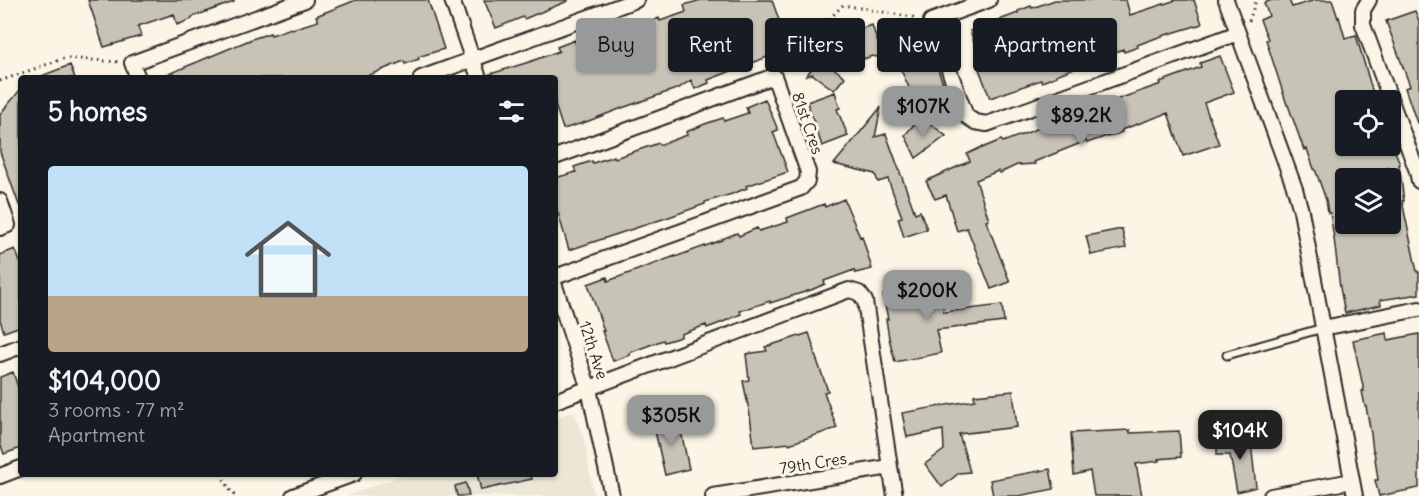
<!DOCTYPE html>
<html lang="en">
<head>
<meta charset="utf-8">
<style>
  :root { --surface:#171b24; --page:#20242c; --text:#f1f3f6; --muted:#9ea1a6; --line:#363941; --accent:#98999b }
  body { margin:0; font-family:Delius,sans-serif; background:var(--page); color:var(--text); height:100vh; display:flex; flex-direction:column; font-size:22px; white-space:nowrap }
  * { box-sizing:border-box; margin:0 }
  p { font-size:20px; color:var(--muted) }
  .icon { flex:none; width:33px; height:33px; fill:none; stroke:currentColor; stroke-width:2; stroke-linecap:round; stroke-linejoin:round }
  .map { position:relative; flex:1; overflow:hidden }
  .panel { position:absolute; left:18px; top:75px; width:540px; height:402px; display:flex; flex-direction:column; background:var(--surface); border-radius:6px; box-shadow:0 2px 4px #0004 }
  .panel>* { flex:none }
  .guide { position:absolute; left:576px; top:18px; width:570px; height:54px; display:flex; gap:12px }
  .buttons { position:absolute; left:1335px; top:90px; display:grid; gap:12px }
  .buttons a { display:grid; place-items:center; width:66px; height:66px; border-radius:6px; background:var(--surface); box-shadow:0 2px 4px #0004; font-size:30px }
  .price { position:absolute; translate:-50% -51px; padding:0 14px; border-radius:12px; background:var(--accent); color:#111; font-size:20px; line-height:39px; filter:drop-shadow(0 2px 3px #0008) }
  .price::after { content:''; position:absolute; left:50%; top:36px; width:18px; height:14px; margin-left:-9px; background:inherit; clip-path:polygon(0 0,100% 0,50% 100%) }
  .price.current { background:#222; color:#fff }
  ul { padding:0; list-style:none }
  li { display:grid; align-content:center; gap:12px; height:318px; padding:0 30px }
  li+li { border-top:2px solid var(--line) }
  li span { display:grid; place-items:center; height:186px; border-radius:6px; color:#555 }
  li>.icon { margin-inline-start:auto }
  span .icon { width:108px; height:108px; fill:#fffc; stroke-width:1 }
  li b { font-size:26px }
  h2 { display:flex; justify-content:space-between; align-items:center; height:72px; padding:0 30px; font-size:26px }
  .pill { padding:0 21px; border-radius:6px; background:var(--surface); box-shadow:0 2px 4px #0004; font-size:21px; line-height:54px }
  .pill.current { background:var(--accent); color:#111 }
  .map>svg:first-child { display:block }
  .built { fill:#ece6d7 }
  .building { fill:#c8c3b7; stroke:#2b2b2b; stroke-width:1.5; fill-rule:evenodd }
  .lines { fill:none; stroke-linecap:round; stroke-linejoin:round }
  .lane-casing { stroke:#2b2b2b; stroke-width:11 }
  .street-casing { stroke:#2b2b2b; stroke-width:18 }
  .path { stroke:#2b2b2b; stroke-width:3; stroke-dasharray:1.5 4.5; stroke-linecap:butt }
  .lane { stroke:#fcf5e5; stroke-width:7 }
  .street { stroke:#fcf5e5; stroke-width:14 }
  .labels { text-anchor:middle; stroke-width:6; stroke-linejoin:round; paint-order:stroke }
  .street-label { font-size:16px; fill:#2b2b2b; stroke:#fcf5e5 }
</style>
</head>
<body>
<div class="map">
<svg width="1419" height="496" viewBox="0 0 1419 496">
  <rect width="100%" height="100%" fill="#fcf5e5"/>
  <filter id="ink" filterUnits="userSpaceOnUse"><feTurbulence type="fractalNoise" baseFrequency=".0167" numOctaves="2"/><feDisplacementMap in="SourceGraphic" scale="12" xChannelSelector="R" yChannelSelector="G"/><feConvolveMatrix kernelMatrix="1 2 1 2 8 2 1 2 1" color-interpolation-filters="sRGB"/></filter>
  <g filter="url(#ink)">
    <!-- built -->
    <path class="built" d="M574 411 584 440 594 496H347L405 474H555V418Z"/>
    <!-- building -->
    <path class="building" d="M88 0H234V2L192 17V19L177 25 174 14 138 26 141 36 104 47Z
      M356 0H428L444 49 418 57 419 59 405 64 404 61 362 78H159L252 39 270 33 271 35 291 28 292 29 318 21 316 16Z
      M484 0H568V1L524 19 523 17 496 28Z
      M701 0H772L788 46 769 52 770 56 708 80 709 83 695 89 691 80 679 88 622 108 586 122 563 129 555 105V78H488L487 75 529 62 559 51 557 47 575 40 576 44 598 36 600 40 624 30 623 27 637 21 639 27 659 18 660 21 686 12 684 5Z
      M1055 0H1126L1130 15 1176 0H1194L1202 24 1159 37 1137 45 1138 47 1124 52 1123 49 1103 57V55L1076 65 1077 67 1056 75 1057 76 1042 82 1041 80 990 98 979 69 983 68 970 31 1018 13V11L1031 6 1032 8Z
      M1272 0H1289L1292 7 1315 0H1332L1338 18 1339 17 1345 38 1356 35 1375 100H1346V146H1393L1400 164H1399L1404 201H1402L1417 272H1419V294L1380 300 1381 305 1345 313 1340 288 1334 238 1330 213H1328L1326 200 1315 169H1314L1307 149 1304 150 1288 105H1287L1266 40 1268 39 1260 20 1269 16 1264 3ZM1390 167V224H1346V178H1361Z
      M1415 11 1419 21V123H1417L1405 88 1410 86 1386 21Z
      M872 25 883 58 872 56 864 59 863 56 832 67 845 77 834 90 812 74 806 76 827 49 823 39 849 30 850 32Z
      M893 25 912 29 904 63 886 59Z
      M932 54 946 91 917 105 900 68Z
      M1220 56 1234 92 1204 103 1219 144 1183 156 1168 113 1121 130 1122 132 1108 137 1107 136 1087 143 1086 141 1066 149 1034 162 1035 164 1017 165 1000 173 998 171 976 180 989 220 986 221 1010 282 991 289 967 228 957 231 946 195 935 199 926 181 970 161 967 154 982 147V148L1001 140 1003 142 1029 132 1055 121 1054 120 1073 112 1089 107 1090 109 1161 84 1160 82 1201 67 1200 63Z
      M70 65 75 78H39V77Z
      M21 89V205H19L0 152V114Z
      M835 92 840 108 837 109 848 136 822 146 807 102Z
      M765 99 778 130 773 132 788 172 746 186 747 188 732 194 705 202V204L669 217 569 250 555 203V178L576 172 574 167 592 161 593 163 614 156 615 158 659 143 660 145 687 135 686 132 705 124 723 118 724 121 748 113 746 107Z
      M881 107 875 137 886 134 915 213 920 211 927 229 904 237 898 218 902 217 888 179 878 182 875 174 834 164Z
      M921 116 946 136 916 158 905 135Z
      M844 199 860 237 862 236 872 269 855 273 854 270 824 281 825 284 811 290 770 303V301L740 311 741 314 723 322 707 328 706 325 681 334V337L664 342 663 340 629 353 630 355 613 361 602 331H604L588 284 607 277 608 281 675 256V257L722 240V239L737 233 739 236 757 228 759 231 788 222 787 218 824 204 825 207Z
      M1122 229 1126 248 1091 255 1086 236Z
      M15 249 21 264V326L4 332 0 320V255Z
      M939 284 944 312 1002 305 1004 322 936 330 941 353 895 362 889 338 886 319H888L883 295Z
      M809 333 815 351 814 352 828 391 824 392 837 428 789 444V443L754 447 750 415 743 381 749 380 746 354 767 351 765 347Z
      M1387 333 1388 340 1419 334V488L1379 496 1375 480H1378L1374 451H1373L1371 434 1366 406H1365L1362 391H1364L1353 340Z
      M13 372 21 396V448L4 454 0 443V377Z
      M1013 391 1017 427 959 434 970 472 959 473 942 487 925 464 944 450 943 430 907 437 902 413 975 400 974 395Z
      M678 417 689 469 665 475 653 422Z
      M1130 430V433L1179 431 1181 457 1158 459 1159 461 1136 464 1142 496H1094L1090 471 1074 475 1071 433Z
      M1250 435 1256 487 1237 492 1230 455H1217V441Z
      M1050 469 1054 489 1018 496H993L990 480Z
      M477 474H531L532 479 481 490Z
      M466 483 469 496H457L455 486Z"/>
    <g class="lines">
      <!-- lane casing -->
      <g class="lane-casing">
        <path id="lane" d="M1227 355 1323 328"/>
      </g>
      <!-- street casing -->
      <g class="street-casing">
        <path id="street" d="M452 0 479 78
          M989 0 931 21 966 116 975 122 987 124 1238 33
          M1226 0 1295 189 1301 211 1355 496
          M1369 0 1363 10V25L1417 171 1419 181
          M138 78 132 63 305 0
          M421 78 636 0
          M555 157 774 76 808 172 807 181 801 188 555 277
          M0 201 8 225 0 228
          M555 286 589 389 612 496
          M1323 328 1419 309
          M0 354 21 346
          M555 401 849 290 859 293 865 301 890 467
          M0 476 21 468
          M293 496 354 474
          M713 496 890 467 895 496
          M1271 496 1352 481"/>
      </g>
      <!-- path -->
      <path class="path" d="M1249 21 1256 0
        M783 66 843 5 918 18
        M0 81 65 58 119 62
        M221 474 231 492 235 496"/>
      <!-- lane -->
      <use href="#lane" class="lane"/>
      <!-- street -->
      <use href="#street" class="street"/>
    </g>
  </g>
  <g class="labels">
    <!-- street labels -->
    <g class="street-label">
      <text transform="translate(808 123) rotate(71)" y="6">81st Cres</text>
      <text transform="translate(594 350) rotate(72)" y="6">12th Ave</text>
      <text transform="translate(813 463) rotate(-9)" y="6">79th Cres</text>
    </g>
  </g>
</svg>
<div class="buttons">
<a><svg class="icon" aria-label="locate" viewBox="0 0 24 24"><circle cx="12" cy="12" r="6"/><path d="M12 2v4M12 18v4M2 12h4M18 12h4"/></svg></a>
<a><svg class="icon" aria-label="layers" viewBox="0 0 24 24"><path d="M12 4l9 5-9 5-9-5zM3 14l9 5 9-5"/></svg></a>
</div>
<b class="price" style="left:923px;top:137px">$107K</b>
<b class="price" style="left:1081px;top:146px">$89.2K</b>
<b class="price" style="left:927px;top:321px">$200K</b>
<b class="price" style="left:671px;top:446px">$305K</b>
<b class="price current" style="left:1240px;top:461px">$104K</b>
<div class="guide">
<a class="pill current">Buy</a>
<a class="pill">Rent</a>
<a class="pill">Filters</a>
<a class="pill">New</a>
<a class="pill">Apartment</a>
</div>
<section class="panel">
<h2>5 homes<svg class="icon" aria-label="filters" viewBox="0 0 24 24"><path d="M4 7h16M4 17h16"/><circle cx="9" cy="7" r="2"/><circle cx="15" cy="17" r="2"/></svg></h2>
<ul>
<li><span style="background:linear-gradient(#bfe0f5 70%,#b9a48a 0)"><svg class="icon" aria-label="home" viewBox="0 0 24 24"><path d="M3 11l9-7 9 7M6 9v11h12V9"/></svg></span><div><b>$104,000</b><p>3 rooms · 77 m²</p><p>Apartment</p></div></li>
</ul>
</section>
</div>
</body>
</html>
